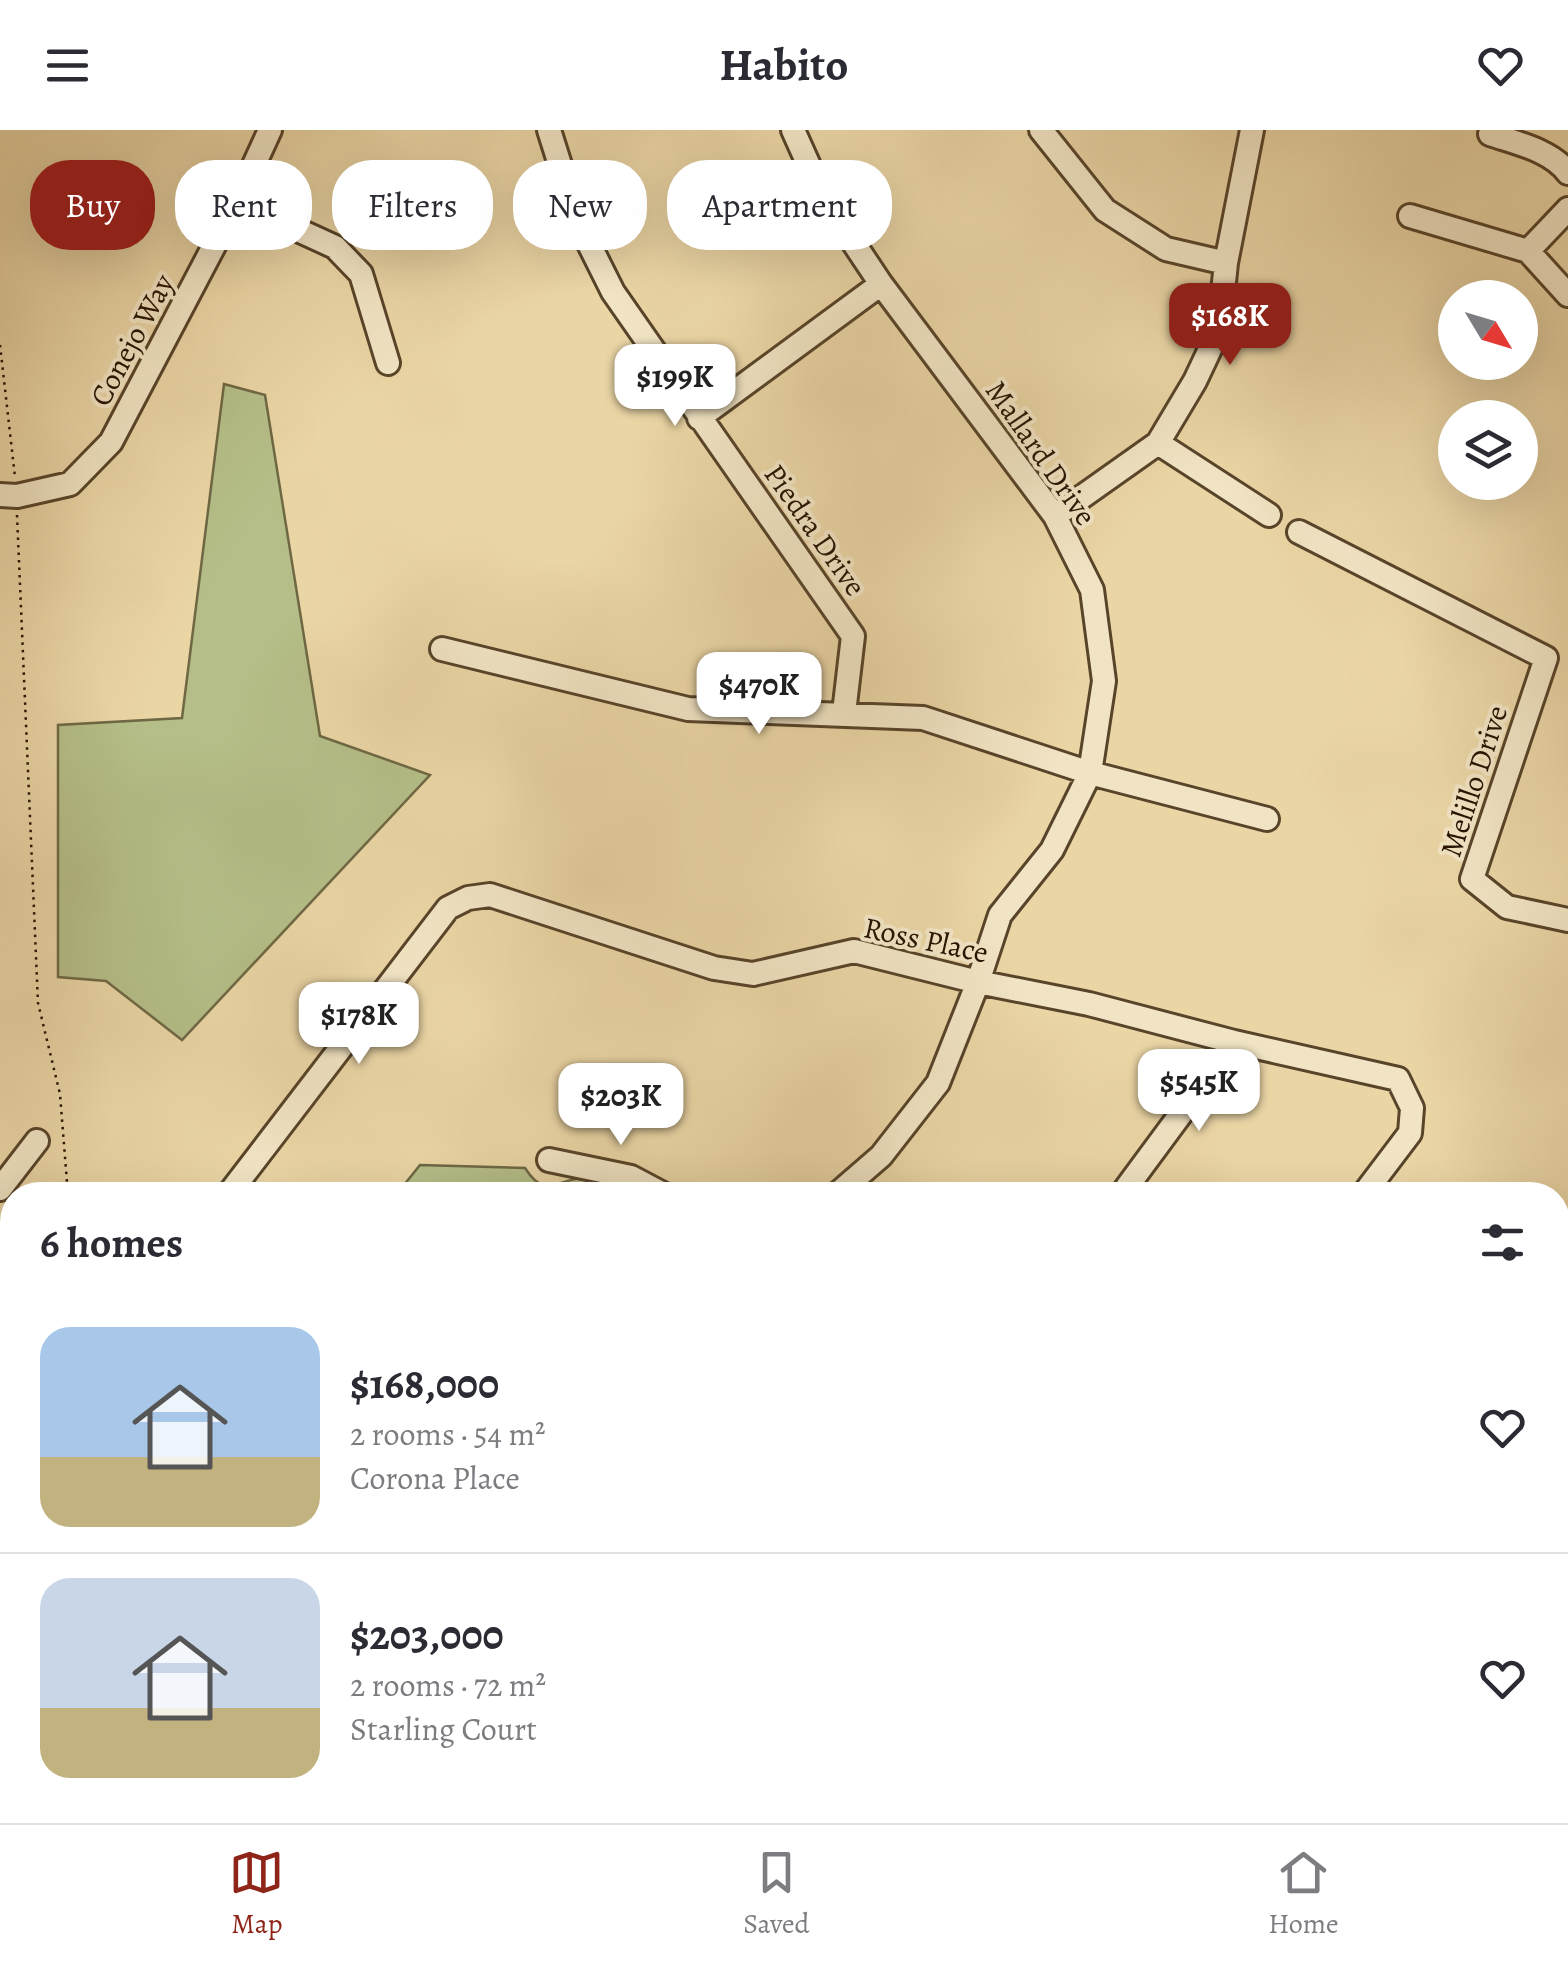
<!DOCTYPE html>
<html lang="en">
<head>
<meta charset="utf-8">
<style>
  :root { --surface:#fff; --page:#f7f7f7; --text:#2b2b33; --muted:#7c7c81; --line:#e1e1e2; --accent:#8f2418 }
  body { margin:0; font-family:Alegreya,serif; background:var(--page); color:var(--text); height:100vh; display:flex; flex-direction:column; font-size:38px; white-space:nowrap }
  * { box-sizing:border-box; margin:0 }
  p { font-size:32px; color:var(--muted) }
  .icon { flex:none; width:55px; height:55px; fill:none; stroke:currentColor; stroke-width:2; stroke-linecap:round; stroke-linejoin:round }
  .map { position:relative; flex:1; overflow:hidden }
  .sheet { position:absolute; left:0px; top:1052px; width:1570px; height:642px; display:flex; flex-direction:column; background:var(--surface); border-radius:40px 40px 0 0; box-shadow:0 10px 40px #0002 }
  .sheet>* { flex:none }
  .banner { position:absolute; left:30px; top:30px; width:1000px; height:90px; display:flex; gap:20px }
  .needle { width:65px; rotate:128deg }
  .fabs { position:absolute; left:1438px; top:150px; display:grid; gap:20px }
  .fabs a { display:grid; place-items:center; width:100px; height:100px; border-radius:50%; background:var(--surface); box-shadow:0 10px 40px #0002; font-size:50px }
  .price { position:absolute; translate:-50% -85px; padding:0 22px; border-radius:20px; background:#fff; color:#222; font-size:32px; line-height:65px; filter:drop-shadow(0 2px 5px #0008) }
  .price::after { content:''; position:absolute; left:50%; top:60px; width:30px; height:22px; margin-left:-15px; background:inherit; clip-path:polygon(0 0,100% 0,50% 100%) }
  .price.selected { background:var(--accent); color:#fff }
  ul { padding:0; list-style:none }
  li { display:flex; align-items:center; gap:30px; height:250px; padding:0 40px }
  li+li { border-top:2px solid var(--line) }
  li span { display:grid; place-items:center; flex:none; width:280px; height:200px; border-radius:30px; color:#555 }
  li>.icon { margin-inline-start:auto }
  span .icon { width:120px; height:120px; fill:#fffc; stroke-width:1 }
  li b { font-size:42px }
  h2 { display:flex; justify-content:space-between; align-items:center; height:120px; padding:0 40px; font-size:42px }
  .chip { padding:0 35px; border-radius:40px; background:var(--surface); box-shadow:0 10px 40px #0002; font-size:35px; line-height:90px }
  .chip.selected { background:var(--accent); color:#fff }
  header { display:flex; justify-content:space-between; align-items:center; height:130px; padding:0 40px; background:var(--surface); font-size:45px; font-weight:700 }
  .menu { display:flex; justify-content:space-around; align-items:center; height:140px; border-top:2px solid var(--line); background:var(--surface); font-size:28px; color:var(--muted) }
  .menu a { display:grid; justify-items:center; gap:5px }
  .menu .selected { color:var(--accent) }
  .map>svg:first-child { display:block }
  .green { fill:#b5be88; stroke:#6e6844; stroke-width:2.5 }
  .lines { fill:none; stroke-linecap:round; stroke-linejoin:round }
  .minor-casing { stroke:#58442a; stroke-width:28 }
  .major-casing { stroke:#271301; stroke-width:35 }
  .path { stroke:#271301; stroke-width:2.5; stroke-dasharray:2.5 5; stroke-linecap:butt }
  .minor { stroke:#f1e4c4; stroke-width:22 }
  .major { stroke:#e5ba72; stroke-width:30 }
  .labels { text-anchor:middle; stroke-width:8; stroke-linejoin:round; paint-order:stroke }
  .street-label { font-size:30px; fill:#271301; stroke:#f1e4c4 }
</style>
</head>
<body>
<header><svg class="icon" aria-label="menu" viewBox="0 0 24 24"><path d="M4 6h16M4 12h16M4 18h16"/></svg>Habito<svg class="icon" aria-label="heart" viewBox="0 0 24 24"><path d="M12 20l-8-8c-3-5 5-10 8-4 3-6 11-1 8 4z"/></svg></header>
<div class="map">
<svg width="1568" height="1693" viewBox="0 0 1568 1693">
  <rect width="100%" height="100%" fill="#ead5a5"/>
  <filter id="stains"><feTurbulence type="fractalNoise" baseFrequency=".002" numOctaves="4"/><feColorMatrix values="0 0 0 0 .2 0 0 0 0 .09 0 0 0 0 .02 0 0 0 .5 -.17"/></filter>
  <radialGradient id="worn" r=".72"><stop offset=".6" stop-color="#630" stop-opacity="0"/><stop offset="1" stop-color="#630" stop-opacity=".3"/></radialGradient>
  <!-- green -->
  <path class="green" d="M224 254 265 265 320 606 430 645 182 910 106 851 58 847V595L182 588Z
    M420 1035 525 1038C545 1069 554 1051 582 1048 592 1047 604 1051 615 1052L617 1065H396Z
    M43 1683V1682L346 1683 338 1693H43Z"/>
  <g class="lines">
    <!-- minor casing -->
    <g class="minor-casing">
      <path id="minor" d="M549 0 578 92 613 162 853 506 844 583
        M793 0 823 67 881 154 1055 386 1092 460 1104 551 1090 643 1052 720 1000 785 978 852 938 953 881 1026 836 1065
        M1041 0 1105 80 1166 119 1226 133
        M1490 4C1516 13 1551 20 1568 43
        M237 72 335 117 361 144 388 233
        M1410 86 1528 121 1568 79
        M1528 121 1568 165
        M699 288 881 154
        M1158 313 1269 385
        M0 365 17 366 70 354 111 312 237 72 270 0
        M1055 386 1158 313 1195 251 1219 200 1226 133 1252 0
        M1299 402 1546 528 1472 749 1507 777 1568 790
        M442 519 688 579 923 588 1090 643 1267 689
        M549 1030 631 1047 665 1065
        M0 1059 37 1011
        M228 1065 448 778 468 768 490 765 714 838 753 844 854 821 978 852 1089 874 1234 912 1398 949 1412 978 1410 1003 1363 1065
        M1121 1065 1234 912
        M0 1284 12 1294
        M1558 1427 1568 1435
        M0 1515 12 1524
        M0 1624 12 1609
        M535 1682 550 1693
        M1185 1682 1199 1693
        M471 1693 479 1682
        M716 1693 724 1682
        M873 1693 881 1682"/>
    </g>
    <!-- major casing -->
    <g class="major-casing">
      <path id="major" d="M1558 1590 1568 1576
        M1480 1693 1487 1682"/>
    </g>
    <!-- path -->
    <path class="path" d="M0 215 15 347
      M17 385 38 873 60 964 68 1065
      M85 1682V1693
      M311 1693 318 1682"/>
    <!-- minor -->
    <use href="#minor" class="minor"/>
    <!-- major -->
    <use href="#major" class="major"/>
  </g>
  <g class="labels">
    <!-- street labels -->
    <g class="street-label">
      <text transform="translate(132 210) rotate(-62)" y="10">Conejo Way</text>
      <text transform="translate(1041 323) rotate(55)" y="10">Mallard Drive</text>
      <text transform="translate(815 400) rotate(55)" y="10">Piedra Drive</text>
      <text transform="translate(1474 651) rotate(-72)" y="10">Melillo Drive</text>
      <text transform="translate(926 810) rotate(12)" y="10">Ross Place</text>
    </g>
  </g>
  <rect width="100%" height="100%" filter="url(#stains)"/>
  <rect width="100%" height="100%" fill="url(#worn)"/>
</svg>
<div class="fabs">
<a><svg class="needle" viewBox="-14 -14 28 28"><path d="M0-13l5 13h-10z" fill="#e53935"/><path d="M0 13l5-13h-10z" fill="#7c7c81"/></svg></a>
<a><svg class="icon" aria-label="layers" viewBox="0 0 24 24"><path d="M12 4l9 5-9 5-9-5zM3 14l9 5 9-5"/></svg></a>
</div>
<b class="price selected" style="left:1230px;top:238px">$168K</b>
<b class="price" style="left:675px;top:299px">$199K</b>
<b class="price" style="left:759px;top:607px">$470K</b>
<b class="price" style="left:359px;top:937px">$178K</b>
<b class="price" style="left:1199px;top:1004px">$545K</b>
<b class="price" style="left:621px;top:1018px">$203K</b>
<div class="banner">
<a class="chip selected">Buy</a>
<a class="chip">Rent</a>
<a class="chip">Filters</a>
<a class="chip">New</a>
<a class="chip">Apartment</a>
</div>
<section class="sheet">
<h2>6 homes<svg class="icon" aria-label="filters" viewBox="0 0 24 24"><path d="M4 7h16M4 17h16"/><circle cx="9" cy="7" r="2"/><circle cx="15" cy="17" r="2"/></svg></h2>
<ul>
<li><span style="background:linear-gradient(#a9c7e8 65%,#c2b280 0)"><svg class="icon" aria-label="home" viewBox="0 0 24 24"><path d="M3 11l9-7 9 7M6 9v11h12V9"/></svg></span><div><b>$168,000</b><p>2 rooms · 54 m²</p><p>Corona Place</p></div><svg class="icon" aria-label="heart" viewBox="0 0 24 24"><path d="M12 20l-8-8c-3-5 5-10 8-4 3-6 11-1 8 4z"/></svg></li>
<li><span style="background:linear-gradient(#c9d6e8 65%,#c2b280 0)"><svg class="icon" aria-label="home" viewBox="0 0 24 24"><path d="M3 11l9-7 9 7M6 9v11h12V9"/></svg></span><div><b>$203,000</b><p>2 rooms · 72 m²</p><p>Starling Court</p></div><svg class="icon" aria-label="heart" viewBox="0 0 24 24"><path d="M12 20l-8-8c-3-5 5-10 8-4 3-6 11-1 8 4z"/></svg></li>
</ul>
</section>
</div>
<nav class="menu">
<a class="selected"><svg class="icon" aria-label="map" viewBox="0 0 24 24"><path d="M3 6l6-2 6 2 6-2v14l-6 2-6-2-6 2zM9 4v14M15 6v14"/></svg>Map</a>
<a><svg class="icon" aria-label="saved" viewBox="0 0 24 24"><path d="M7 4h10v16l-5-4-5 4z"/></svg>Saved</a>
<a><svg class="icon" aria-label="home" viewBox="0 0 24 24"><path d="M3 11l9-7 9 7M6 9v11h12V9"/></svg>Home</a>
</nav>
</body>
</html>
